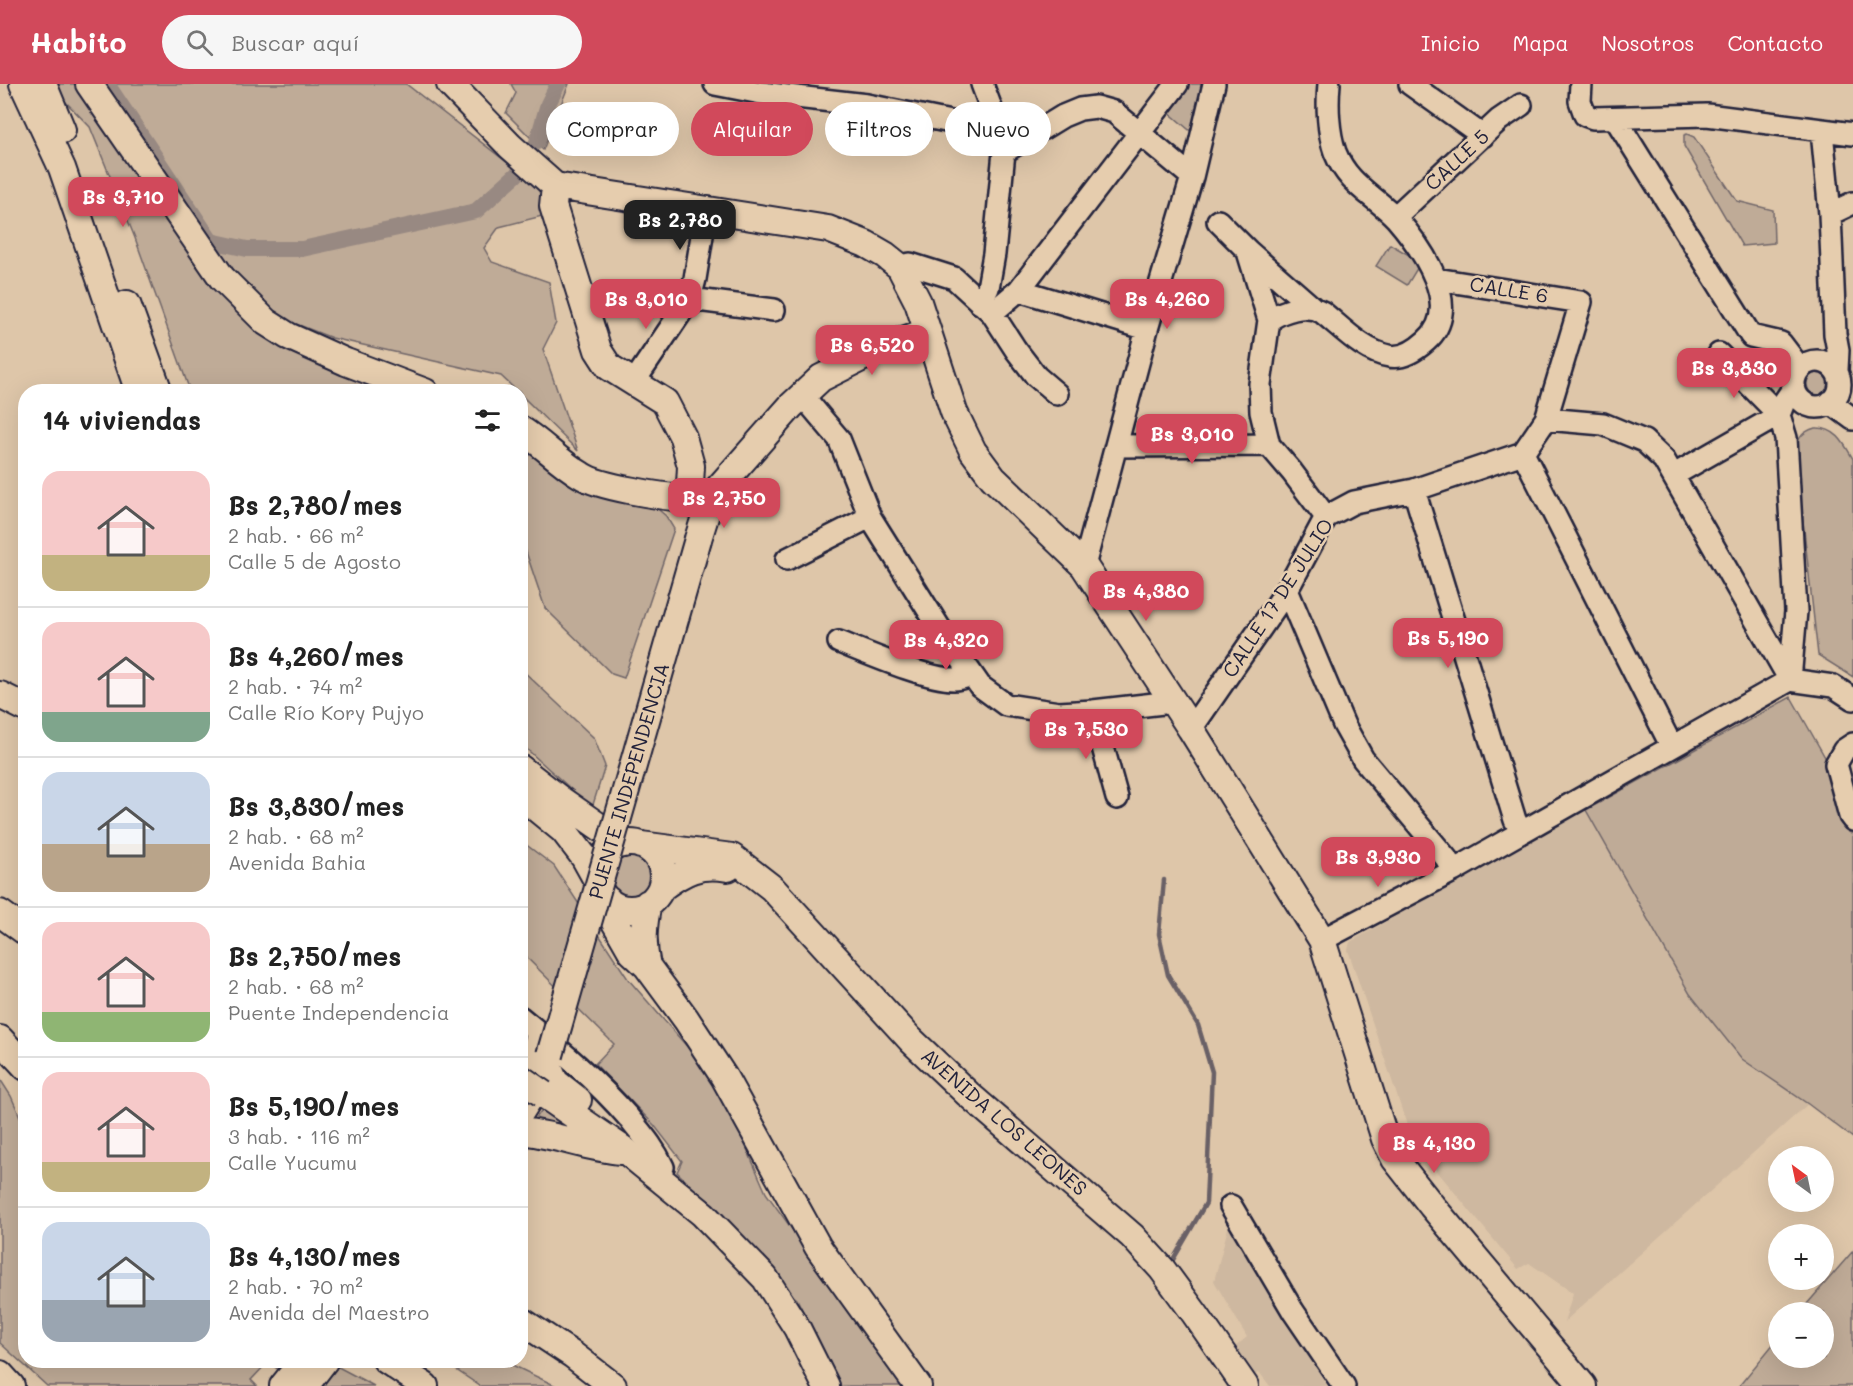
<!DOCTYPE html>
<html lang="es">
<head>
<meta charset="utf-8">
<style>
  :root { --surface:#fff; --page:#f6f6f6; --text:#222; --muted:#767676; --line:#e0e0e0; --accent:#d1495b }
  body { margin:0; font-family:Mali,sans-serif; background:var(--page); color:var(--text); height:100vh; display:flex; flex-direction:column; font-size:22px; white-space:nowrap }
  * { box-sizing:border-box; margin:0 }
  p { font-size:20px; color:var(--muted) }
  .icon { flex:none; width:33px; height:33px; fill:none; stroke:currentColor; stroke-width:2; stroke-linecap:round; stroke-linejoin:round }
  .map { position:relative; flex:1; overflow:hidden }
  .panel { position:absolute; left:18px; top:300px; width:510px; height:984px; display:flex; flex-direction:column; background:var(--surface); border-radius:24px; box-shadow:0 6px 24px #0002 }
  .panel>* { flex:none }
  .banner { position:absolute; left:546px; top:18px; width:570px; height:54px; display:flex; gap:12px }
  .needle { width:39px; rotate:327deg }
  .controls { position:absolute; left:1768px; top:1062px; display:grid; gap:12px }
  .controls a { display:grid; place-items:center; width:66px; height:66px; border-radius:50%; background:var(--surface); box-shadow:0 6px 24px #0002; font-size:30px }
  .price { position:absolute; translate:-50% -51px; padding:0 14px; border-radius:12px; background:var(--accent); color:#fff; font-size:20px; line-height:39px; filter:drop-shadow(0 2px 3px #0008) }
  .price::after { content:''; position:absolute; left:50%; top:36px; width:18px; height:14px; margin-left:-9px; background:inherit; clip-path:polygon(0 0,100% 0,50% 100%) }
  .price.selected { background:#222; color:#fff }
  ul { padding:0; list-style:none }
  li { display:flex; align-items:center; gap:18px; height:150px; padding:0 24px }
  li+li { border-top:2px solid var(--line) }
  li span { display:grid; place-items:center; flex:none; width:168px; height:120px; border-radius:18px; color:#555 }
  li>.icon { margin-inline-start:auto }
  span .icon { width:72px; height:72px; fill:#fffc; stroke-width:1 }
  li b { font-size:26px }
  h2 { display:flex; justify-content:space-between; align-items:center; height:72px; padding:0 24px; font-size:26px }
  .pill { padding:0 21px; border-radius:27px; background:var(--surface); box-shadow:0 6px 24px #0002; font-size:21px; line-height:54px }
  .pill.selected { background:var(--accent); color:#fff }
  header { display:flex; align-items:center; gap:36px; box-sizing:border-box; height:84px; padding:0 30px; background:var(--accent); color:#fff }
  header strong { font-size:28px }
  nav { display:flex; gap:33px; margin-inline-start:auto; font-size:21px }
  .search { width:420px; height:54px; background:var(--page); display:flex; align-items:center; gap:15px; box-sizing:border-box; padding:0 21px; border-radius:33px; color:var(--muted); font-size:22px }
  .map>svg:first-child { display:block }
  .built { fill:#ceb8a0 }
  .green { fill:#bfab97; stroke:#706669; stroke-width:1.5 }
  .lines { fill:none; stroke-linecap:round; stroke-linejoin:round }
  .stream { stroke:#696066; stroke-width:4.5 }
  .canal { stroke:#988982; stroke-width:16 }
  .minor-casing { stroke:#22223b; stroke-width:26 }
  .major-casing { stroke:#22223b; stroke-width:30 }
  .minor { stroke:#e6cdae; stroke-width:21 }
  .major { stroke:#e6cdae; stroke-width:26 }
  .major-bridge-casing { stroke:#22223b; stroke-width:30; stroke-linecap:butt }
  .major-bridge { stroke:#e6cdae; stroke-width:26 }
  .labels { text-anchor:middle; stroke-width:5; stroke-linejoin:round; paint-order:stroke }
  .street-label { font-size:20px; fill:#22223b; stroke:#e6cdae }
</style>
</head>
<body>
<header>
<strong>Habito</strong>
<div class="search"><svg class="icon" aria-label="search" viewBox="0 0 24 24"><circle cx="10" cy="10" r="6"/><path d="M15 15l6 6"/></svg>Buscar aquí</div>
<nav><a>Inicio</a><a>Mapa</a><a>Nosotros</a><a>Contacto</a></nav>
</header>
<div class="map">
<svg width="1853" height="1302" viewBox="0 0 1853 1302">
  <rect width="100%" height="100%" fill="#dec6a9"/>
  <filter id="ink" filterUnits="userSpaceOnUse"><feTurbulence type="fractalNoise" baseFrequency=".0167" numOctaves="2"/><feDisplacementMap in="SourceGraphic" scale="12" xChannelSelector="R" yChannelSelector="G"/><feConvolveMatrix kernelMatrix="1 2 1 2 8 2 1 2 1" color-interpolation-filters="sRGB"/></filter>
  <g filter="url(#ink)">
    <!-- built -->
    <path class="built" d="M1586 726 1690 910 1742 975 1808 1020 1564 1238 1573 1209 1529 1179 1518 1185 1427 1075 1410 1050 1348 866 1350 858Z
      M1229 1140 1270 1211 1327 1302H1270L1259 1288 1254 1292 1235 1263 1247 1253 1214 1197Z"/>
    <!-- green -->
    <path class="green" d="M58 0H76L131 80 286 262 386 307H190L135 154 90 43 62 14 57 4Z
      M107 0H406L535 100 542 113 546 131 499 143 484 164 492 178 549 198 556 239 543 265 578 367 521 311 520 308 517 307 501 292 332 254 281 234 248 204 211 157Z
      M511 0H569L543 66 506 29 516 9Z
      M1183 0H1217L1195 51 1166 26Z
      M1687 50 1694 53 1737 117 1773 126 1774 159 1742 162 1684 62V51Z
      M1390 160 1421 178 1407 201 1376 182Z
      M1807 300a12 12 0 1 1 24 0a12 12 0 1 1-24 0Z
      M1815 344C1836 343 1844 359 1853 375V593L1818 571 1795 366C1799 353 1802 348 1815 344Z
      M520 360 654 422 666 432 674 445 624 594 612 590 545 524 521 453Z
      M520 584 594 654 605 682 592 724 521 660Z
      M1791 613 1826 675 1842 732 1849 748 1853 750V1054L1808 1020 1742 975 1690 910 1586 726Z
      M520 756 554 782 628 895 697 974 730 1026 766 1109 904 1302H839L797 1215 792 1211 772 1183 677 1088 682 1077 654 1041 595 980 614 960 521 868Z
      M626 769C677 771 645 841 610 805L617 773Z
      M0 995 11 1012 25 1044 26 1276 327 1277 374 1302H300L268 1278 251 1296 257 1302H47L0 1259Z
      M544 1023 597 1058 533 1038Z
      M1853 1167V1302H1739L1779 1253V1274H1824V1228H1800Z
      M443 1277H504L556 1302H480Z"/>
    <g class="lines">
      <!-- stream -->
      <path class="stream" d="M1164 796 1159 850 1168 891 1198 941 1212 988 1206 1119 1171 1179"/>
      <!-- canal -->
      <path class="canal" d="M107 0 211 157 247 165H302L476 127 516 91
        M537 58 548 20 558 0"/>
      <!-- minor casing -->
      <g class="minor-casing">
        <path id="minor" d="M715 0 761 9 867 21 1000 48
          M1410 0 1483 52
          M1581 0 1580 17 1585 31 1593 34 1707 31 1853 50
          M1615 34 1751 252 1781 259 1800 284
          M1822 47 1830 130 1835 250 1838 266 1837 286
          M1004 68 1063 32 1080 25 1096 23 1114 28 1192 93
          M1830 130 1853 119
          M1395 133 1499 36 1521 21
          M1218 137 1248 167 1313 224
          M1248 168 1269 236
          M900 183 910 180 954 194 992 229 1016 266 1036 292 1057 310
          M1436 195 1581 218 1546 335 1523 369
          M1019 206 1147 245
          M690 215 774 226
          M980 219 988 204 994 170 1004 68 1000 48 982 0
          M992 229 1019 206 1177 0
          M1719 270 1779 331 1786 354 1796 527 1790 596
          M1794 300a23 23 0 1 1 46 0a23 23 0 1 1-46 0Z
          M634 298 690 215 695 195 706 127
          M802 311 839 355 870 433 939 543 980 602 1006 621 1059 629 1093 627 1172 618
          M1830 318 1853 335
          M1546 335 1603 340 1644 357 1664 376 1790 596
          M1116 362 1269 361
          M1523 369 1672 663
          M1674 391 1779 331 1784 318 1794 303
          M1414 406 1515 736 1521 747
          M1326 433 1292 388 1269 361 1261 328 1260 300 1269 236C1284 226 1305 219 1322 228 1342 244 1364 268 1389 272 1403 275 1416 266 1426 257 1465 224 1421 163 1396 134 1374 111 1348 101 1335 68 1328 48 1327 21 1329 0
          M787 475 870 433
          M1084 482 1147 245 1192 93 1214 0
          M1287 506 1344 641 1363 675 1446 774 1453 787
          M839 558C867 569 926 595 954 595 960 595 966 593 972 591
          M1790 596 1833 602 1853 615
          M1093 627 1117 714
          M1191 645 1287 506 1326 433 1354 418 1414 406 1523 369
          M1853 660 1844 666 1836 680 1850 732 1853 736
          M1322 856 1453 787 1790 596
          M520 933C559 965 596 996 629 1034 642 1050 654 1063 663 1083L657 1091
          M1231 1122 1293 1227 1344 1302"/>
      </g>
      <!-- major casing -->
      <g class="major-casing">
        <path id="major" d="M23 0 62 84 139 308
          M43 0 62 46
          M89 0 222 194 266 238 288 252 346 278 425 308
          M450 0 510 62 555 102 828 145 866 160 885 171 900 183 918 218 954 328 973 367 993 394 1084 482 1191 645 1322 856 1385 1055 1395 1075 1432 1122 1583 1302
          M555 102 553 122 598 266 609 283 665 318 683 353 691 382 690 401
          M127 220 159 308
          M520 345C542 359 559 378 581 391 598 403 664 413 686 414
          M714 409 791 322 821 294 881 264 926 248
          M698 455 708 423
          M0 611 26 624
          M520 684 561 716 624 760
          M520 711 564 747 584 773 599 800
          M597 792a33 33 0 1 1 66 0a33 33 0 1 1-66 0Z
          M641 761 732 773 772 804 911 956 968 1010 1132 1152 1162 1185 1195 1230 1245 1302
          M661 804C684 787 699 779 728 784
          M608 816 612 833 632 868 647 882 686 935 724 993 818 1163 918 1302
          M0 829 26 848
          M647 882C642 859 643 842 648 819
          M0 955 26 983
          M548 982 555 998 578 1016
          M523 1002 531 983 539 954
          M543 1010 627 1068 703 1130 765 1194 797 1244 826 1302
          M520 1029 545 989
          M520 1047C555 1050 587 1064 621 1067
          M520 1236 573 1271 613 1302
          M386 1276 425 1302
          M0 1290 11 1302
          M283 1302 304 1276
          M305 1302 325 1276"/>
      </g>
      <!-- minor -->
      <use href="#minor" class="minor"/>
      <!-- major -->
      <use href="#major" class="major"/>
      <!-- major-bridge casing -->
      <g class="major-bridge-casing">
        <path id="major-bridge" d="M550 971 698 455
          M520 994 543 1010"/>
      </g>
      <!-- major-bridge -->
      <use href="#major-bridge" class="major-bridge"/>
    </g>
  </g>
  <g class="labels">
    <!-- street labels -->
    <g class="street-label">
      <text transform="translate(1457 76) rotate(-43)" y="7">CALLE 5</text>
      <text transform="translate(1509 206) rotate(9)" y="7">CALLE 6</text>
      <text transform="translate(1278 514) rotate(-57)" y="7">CALLE 17 DE JULIO</text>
      <text transform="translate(629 697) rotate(-74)" y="7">PUENTE INDEPENDENCIA</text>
      <text transform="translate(1004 1038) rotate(41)" y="7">AVENIDA LOS LEONES</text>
    </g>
  </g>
</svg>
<div class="controls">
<a><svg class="needle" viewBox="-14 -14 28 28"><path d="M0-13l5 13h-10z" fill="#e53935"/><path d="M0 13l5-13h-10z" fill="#767676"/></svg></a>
<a>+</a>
<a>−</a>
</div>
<b class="price" style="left:123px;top:144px">Bs 3,710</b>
<b class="price selected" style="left:680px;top:167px">Bs 2,780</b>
<b class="price" style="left:646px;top:246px">Bs 3,010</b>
<b class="price" style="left:1167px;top:246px">Bs 4,260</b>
<b class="price" style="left:872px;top:292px">Bs 6,520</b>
<b class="price" style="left:1734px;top:315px">Bs 3,830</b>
<b class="price" style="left:1192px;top:381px">Bs 3,010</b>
<b class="price" style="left:724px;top:445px">Bs 2,750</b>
<b class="price" style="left:1146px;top:538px">Bs 4,380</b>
<b class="price" style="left:1448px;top:585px">Bs 5,190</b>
<b class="price" style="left:946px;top:587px">Bs 4,320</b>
<b class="price" style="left:1086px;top:676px">Bs 7,530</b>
<b class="price" style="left:1378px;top:804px">Bs 3,930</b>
<b class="price" style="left:1434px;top:1090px">Bs 4,130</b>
<div class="banner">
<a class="pill">Comprar</a>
<a class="pill selected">Alquilar</a>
<a class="pill">Filtros</a>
<a class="pill">Nuevo</a>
</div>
<section class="panel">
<h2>14 viviendas<svg class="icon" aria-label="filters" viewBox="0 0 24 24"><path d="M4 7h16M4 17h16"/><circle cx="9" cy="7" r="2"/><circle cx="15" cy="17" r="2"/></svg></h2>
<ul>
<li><span style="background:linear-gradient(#f6c9c9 70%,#c2b280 0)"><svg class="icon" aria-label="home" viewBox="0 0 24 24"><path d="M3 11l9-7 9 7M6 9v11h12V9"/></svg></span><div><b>Bs 2,780/mes</b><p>2 hab. · 66 m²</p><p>Calle 5 de Agosto</p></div></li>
<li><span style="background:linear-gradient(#f6c9c9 75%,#7fa58c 0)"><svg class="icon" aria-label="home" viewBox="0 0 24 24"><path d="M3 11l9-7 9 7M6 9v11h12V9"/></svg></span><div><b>Bs 4,260/mes</b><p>2 hab. · 74 m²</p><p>Calle Río Kory Pujyo</p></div></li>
<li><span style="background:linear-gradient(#c9d6e8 60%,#b9a48a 0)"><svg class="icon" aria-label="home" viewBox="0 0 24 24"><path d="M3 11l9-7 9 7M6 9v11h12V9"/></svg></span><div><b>Bs 3,830/mes</b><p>2 hab. · 68 m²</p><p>Avenida Bahia</p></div></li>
<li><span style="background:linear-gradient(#f6c9c9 75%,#8fb573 0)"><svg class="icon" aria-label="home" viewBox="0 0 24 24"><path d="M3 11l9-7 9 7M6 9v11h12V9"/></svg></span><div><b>Bs 2,750/mes</b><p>2 hab. · 68 m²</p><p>Puente Independencia</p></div></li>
<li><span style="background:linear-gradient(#f6c9c9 75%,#c2b280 0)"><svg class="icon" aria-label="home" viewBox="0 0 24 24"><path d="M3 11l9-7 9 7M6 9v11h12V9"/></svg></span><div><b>Bs 5,190/mes</b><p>3 hab. · 116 m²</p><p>Calle Yucumu</p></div></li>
<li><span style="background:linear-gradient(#c9d6e8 65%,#9aa5b1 0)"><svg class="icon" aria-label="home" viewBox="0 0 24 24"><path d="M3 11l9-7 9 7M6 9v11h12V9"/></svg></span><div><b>Bs 4,130/mes</b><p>2 hab. · 70 m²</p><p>Avenida del Maestro</p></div></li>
</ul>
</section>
</div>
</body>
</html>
